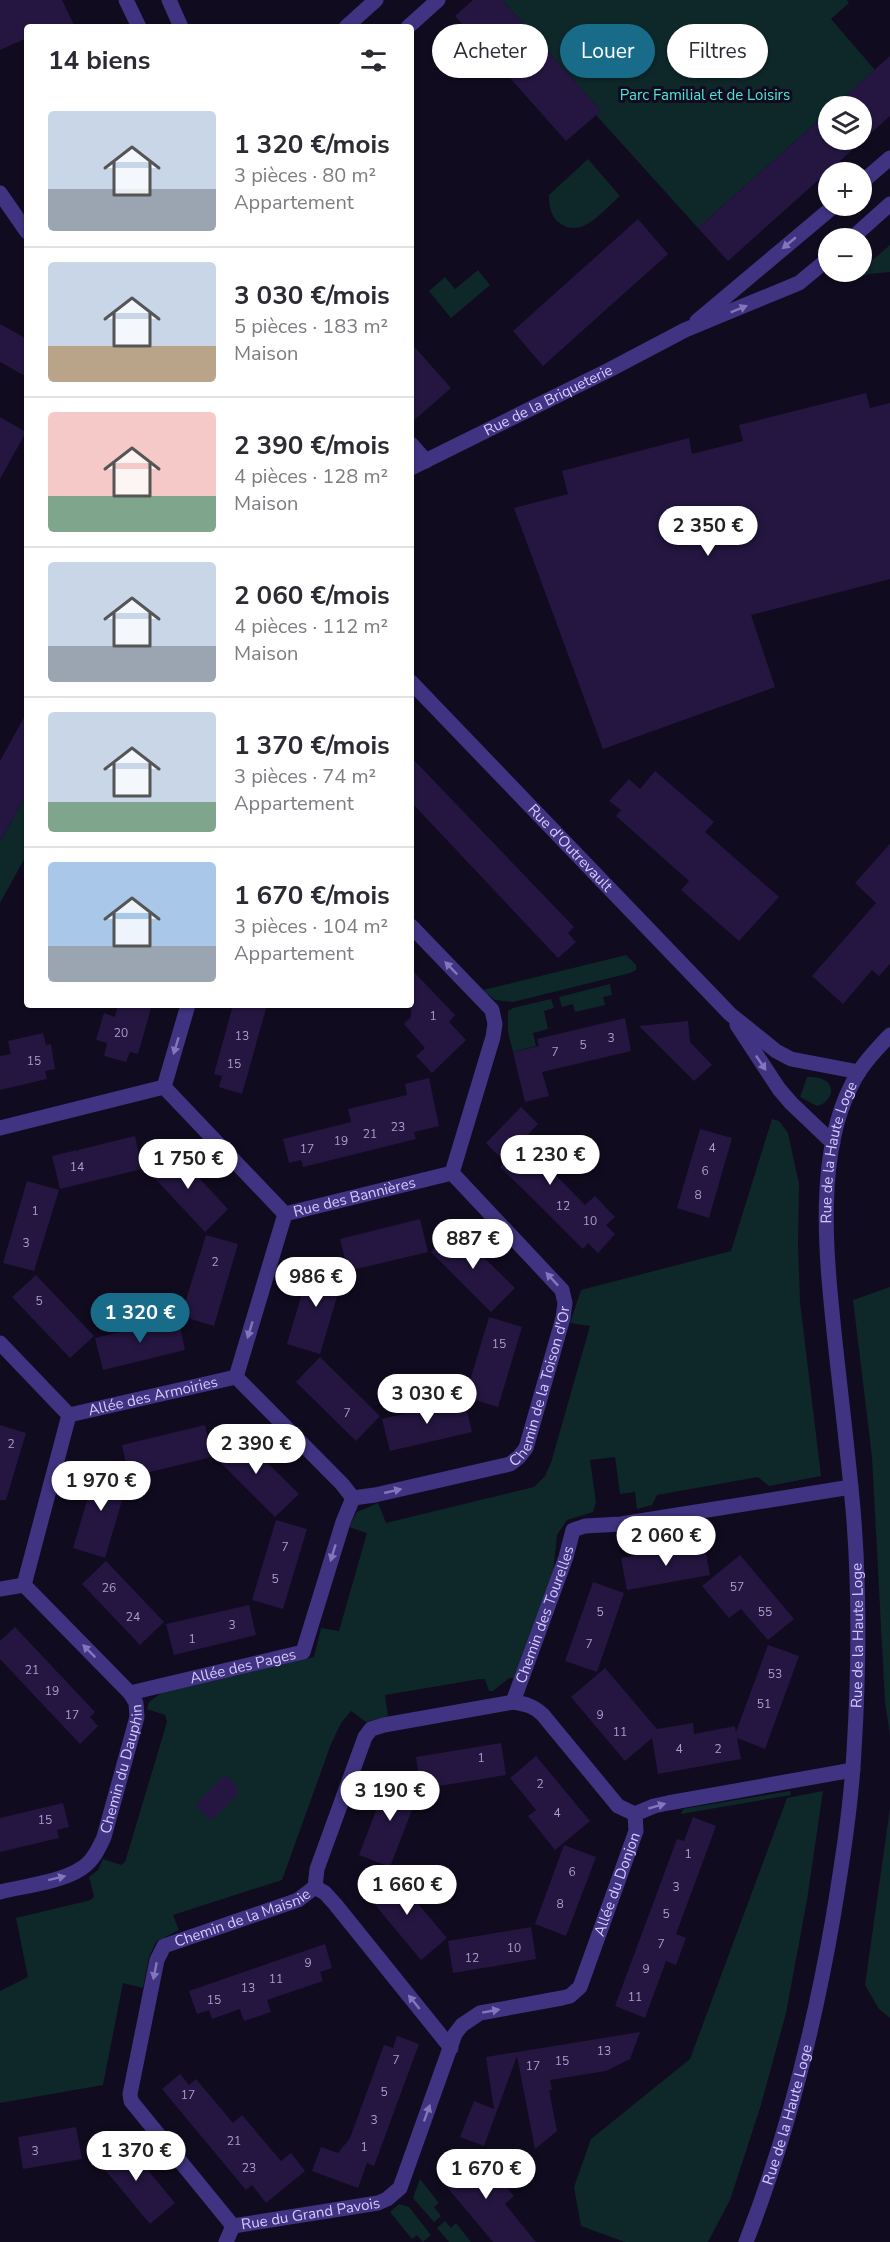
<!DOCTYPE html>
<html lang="fr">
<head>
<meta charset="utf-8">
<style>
  :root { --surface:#fff; --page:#f7f7f7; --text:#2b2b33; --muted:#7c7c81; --line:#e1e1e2; --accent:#186c8a }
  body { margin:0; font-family:"Nunito Sans",sans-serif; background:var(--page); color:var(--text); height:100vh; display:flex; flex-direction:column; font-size:22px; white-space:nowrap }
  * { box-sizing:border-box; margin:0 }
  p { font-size:20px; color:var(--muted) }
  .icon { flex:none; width:33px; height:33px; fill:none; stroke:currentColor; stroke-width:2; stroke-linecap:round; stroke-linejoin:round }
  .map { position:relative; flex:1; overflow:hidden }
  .details { position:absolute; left:24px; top:24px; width:390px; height:984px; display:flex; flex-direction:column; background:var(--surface); border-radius:6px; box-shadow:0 2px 4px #0004 }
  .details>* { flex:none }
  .banner { position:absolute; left:432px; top:24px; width:368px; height:54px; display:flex; gap:12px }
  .tools { position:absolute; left:818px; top:96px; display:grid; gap:12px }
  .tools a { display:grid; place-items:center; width:54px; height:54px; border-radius:50%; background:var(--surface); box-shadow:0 2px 4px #0004; font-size:30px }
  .price { position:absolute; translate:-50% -51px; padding:0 14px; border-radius:21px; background:#fff; color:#222; font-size:20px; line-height:39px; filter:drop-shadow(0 2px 3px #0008) }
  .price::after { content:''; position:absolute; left:50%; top:36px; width:18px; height:14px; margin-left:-9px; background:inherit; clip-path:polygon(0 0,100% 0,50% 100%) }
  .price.on { background:var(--accent); color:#fff }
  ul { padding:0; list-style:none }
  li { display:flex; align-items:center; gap:18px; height:150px; padding:0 24px }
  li+li { border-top:2px solid var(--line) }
  li span { display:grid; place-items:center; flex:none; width:168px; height:120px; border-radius:6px; color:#555 }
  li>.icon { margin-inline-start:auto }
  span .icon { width:72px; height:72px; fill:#fffc; stroke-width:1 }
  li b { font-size:26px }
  h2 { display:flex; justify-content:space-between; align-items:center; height:72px; padding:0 24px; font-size:26px }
  .pill { padding:0 21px; border-radius:27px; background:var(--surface); box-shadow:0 2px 4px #0004; font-size:21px; line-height:54px }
  .pill.on { background:var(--accent); color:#fff }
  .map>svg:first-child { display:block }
  .green { fill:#0e2729 }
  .building { fill:#241641 }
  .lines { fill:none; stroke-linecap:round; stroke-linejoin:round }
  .minor { stroke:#403381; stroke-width:15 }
  .oneway { fill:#8476ba }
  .labels { text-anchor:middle; stroke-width:6; stroke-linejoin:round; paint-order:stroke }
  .number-label { font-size:12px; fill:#aa9cd0 }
  .park-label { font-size:15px; fill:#4ee6d4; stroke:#110b1f }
  .street-label { font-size:15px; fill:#d6c9ff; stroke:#110b1f }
</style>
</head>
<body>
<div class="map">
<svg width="890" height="2242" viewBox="0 0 890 2242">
  <rect width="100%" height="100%" fill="#110b1f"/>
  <!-- green -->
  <path class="green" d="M502 0H847L849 3 831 19 875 70 834 106H828V112L698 228 596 115 600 110Z
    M588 159 620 196C604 209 583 239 561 224 551 218 549 206 549 195Z
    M890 245V272L869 274 847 282Z
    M478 270 490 285 451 318 429 291 445 277 455 289Z
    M27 793V854L0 903V842Z
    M626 955 636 965V970L630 973 513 1002 495 1000 483 990Z
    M610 984 612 995 603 997 605 1005 575 1012 573 1004 562 1007 559 997Z
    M551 999 554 1008 544 1011 548 1029 533 1033 536 1046 513 1052 508 1032V1011L513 1008Z
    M807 1077C812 1077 821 1077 826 1081 837 1090 828 1104 817 1106L800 1097Z
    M772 1119 779 1121 788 1133 799 1184 798 1243 800 1302 821 1476 769 1486 758 1477 657 1495 652 1505 637 1509 635 1492 620 1494 615 1457 590 1460 596 1502 593 1512 567 1520 557 1535 553 1574 514 1678H509L493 1691H489L485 1679H480L385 1695 388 1716 366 1722 351 1711 341 1723 331 1744 282 1880 173 1915 179 1930 156 1942 149 1957 143 1988 123 1983 103 2085 0 2103V1991L28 1977 16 1918 91 1900 94 1896 89 1877 98 1870 103 1859 121 1865 125 1862 167 1722 165 1715 147 1709 149 1702 161 1693 314 1657 321 1628 339 1631 367 1533 349 1527 357 1512 378 1503 386 1523 534 1487 545 1476 551 1463 590 1326 570 1323 581 1290 731 1251Z
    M890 1287V1735L885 1702 872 1457 853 1300Z
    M790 1791 791 1795 681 1814 683 1809Z
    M823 1791 807 1900 786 2013 761 2105 730 2200 708 2242H625L581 2226 574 2187 591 2139 690 2059 787 1798Z
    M890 1808V2018L879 2009 865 1985Z
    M420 2179 439 2203 434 2207 441 2216 434 2222 413 2198Z
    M399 2204 409 2207 431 2235 423 2242 417 2235 412 2239 390 2212Z
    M445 2221 451 2228 456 2223 471 2242H449L437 2228Z"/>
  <!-- building -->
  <path class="building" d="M0 0H62L75 27H27V38L0 50Z
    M473 0H502L601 111 566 141 455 16Z
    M890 56V116L728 261 698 228 828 112V140H861V106H834Z
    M638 219 668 254 543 366 513 331Z
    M0 324 27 339V377L0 362Z
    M411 343 451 388 411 423Z
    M866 393 870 408 890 403V579L751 615 775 687 603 749 514 508 568 494 562 471 689 438 692 454 743 441 739 425Z
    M0 417 26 432 0 479Z
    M27 712V793L0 842V761Z
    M411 757 574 927 568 933 576 942 558 958 411 802Z
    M655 771 714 822 705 832 779 897 739 941 681 890 689 881 616 816 621 810 609 801 629 779 640 789Z
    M890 844V964L879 976 872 970 843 1004 812 976 876 903 855 883Z
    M411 969 455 1015 449 1022 466 1040 432 1073 416 1056 425 1048 404 1024 411 1017Z
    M118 1005H152L138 1054 130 1052 126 1062 104 1056 107 1043 96 1040 104 1013 115 1017Z
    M233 1005H267L242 1094 219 1087 222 1076 214 1074Z
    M625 1018 631 1051 542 1072 549 1096 525 1102 513 1052 539 1046 537 1039Z
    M688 1021 690 1042 712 1065 694 1081 639 1026Z
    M43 1033 46 1045 51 1044 55 1069 45 1071 47 1079 0 1090V1056L11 1054 8 1041Z
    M429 1078 439 1126 414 1132 416 1139 303 1167 301 1160 289 1163 283 1139 351 1122 348 1109 407 1095 405 1084Z
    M521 1107 538 1124 522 1141 585 1205 595 1196 615 1217 606 1225 615 1234 598 1253 588 1243 583 1249 534 1200 500 1167 505 1162 486 1143Z
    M700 1129 732 1138 709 1218 677 1208Z
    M135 1136 142 1169 60 1189 52 1156 77 1150V1152L78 1150Z
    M171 1148 228 1209 205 1232 147 1170Z
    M27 1181 59 1190 34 1271 3 1263Z
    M420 1219 428 1252 348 1271 340 1239Z
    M454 1228 515 1288 491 1312 431 1252Z
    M206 1235 238 1244 214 1326 181 1316Z
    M311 1263 344 1273 320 1354 287 1344Z
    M36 1275 94 1336 70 1358 12 1297Z
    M489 1317 522 1327 498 1407 465 1397Z
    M178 1318 185 1350 103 1370 95 1338Z
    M320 1357 380 1416 356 1441 296 1382Z
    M464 1399 472 1432 390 1451 382 1419Z
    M0 1425 26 1433 6 1500H0Z
    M205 1425 212 1457 129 1477 122 1445Z
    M237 1433 299 1494 275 1517 214 1456Z
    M97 1467 129 1477 105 1558 73 1548Z
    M276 1520 307 1529 283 1609 252 1600Z
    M704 1543 710 1575 627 1590 621 1558Z
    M740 1555 794 1619 768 1640 741 1609 729 1618 702 1586Z
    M106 1561 164 1622 140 1645 82 1584Z
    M593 1582 624 1593 597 1672 565 1661Z
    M249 1605 256 1635 174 1655 166 1624Z
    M15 1627 95 1712 90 1717 98 1726 80 1744 0 1659V1641Z
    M768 1645 799 1656 765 1749 737 1738 741 1759 658 1774 652 1738 625 1761 571 1697 605 1668 657 1729 693 1723 694 1734 735 1726 736 1732Z
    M501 1743 506 1775 421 1789 416 1757Z
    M536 1756 590 1821 555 1850 528 1816 536 1810 510 1778Z
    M225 1775 237 1786V1795L211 1821 195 1805Z
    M389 1777 420 1789 390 1867 359 1855Z
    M63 1803 69 1827 57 1830 59 1838 0 1852V1818Z
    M693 1817 716 1826 676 1934 686 1938 676 1965 666 1961 645 2018 615 2006 677 1839 684 1841Z
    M564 1845 596 1857 566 1936 535 1924Z
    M392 1873 447 1938 421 1960 366 1894Z
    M531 1927 536 1959 453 1973 448 1941Z
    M325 1944 332 1968 320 1972 323 1981 267 2000 271 2012 244 2021 240 2009 212 2019 209 2010 197 2014 189 1991Z
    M640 2032 630 2059 606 2071 550 2080 552 2090H549L557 2131 535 2149 517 2056 484 2146 460 2137 474 2101 494 2109 486 2057Z
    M397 2036 419 2044 374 2166 367 2163 358 2188 312 2171 321 2147 338 2153 350 2138 384 2045 393 2048Z
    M180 2074 189 2085 196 2079 233 2123 242 2115 281 2161 291 2153 305 2171 266 2203 252 2185 246 2190 162 2089Z
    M76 2127 82 2159 23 2169 18 2137Z
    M122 2139 175 2203 150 2224 97 2160Z
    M476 2151 514 2196 505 2204 536 2242H493L441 2180Z"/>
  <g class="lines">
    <!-- minor -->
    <g class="minor">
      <path d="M126 0 139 27"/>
      <path d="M169 0 181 27"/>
      <path d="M346 27 376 0"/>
      <path d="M408 27 438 0"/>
      <path d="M861 183 890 158"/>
      <path d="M0 193 27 232"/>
      <path d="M852 238 890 204"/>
      <path d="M697 321 834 206"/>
      <path d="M411 444 426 461"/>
      <path id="s1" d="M411 468 609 370 685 330 799 283 828 259"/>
      <path id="s2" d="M411 682 730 1014 776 1051 791 1059 859 1072"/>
      <path d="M737 1025 779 1089 791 1103 833 1143"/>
      <path d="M164 1087 188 1005"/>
      <path id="s3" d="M0 1128 164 1087 285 1214 452 1173 493 1037 495 1024 492 1010 411 926"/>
      <path id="s4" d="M285 1214 236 1377 342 1484 353 1498 375 1495 510 1464 519 1457 526 1448 563 1318 565 1303 562 1290 452 1173"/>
      <path d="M0 1343 69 1415 24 1585 0 1589"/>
      <path id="s5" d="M69 1415 236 1377"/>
      <path id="s6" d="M130 1693 303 1652 343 1522 353 1498"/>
      <path id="s7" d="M513 1702 566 1557 573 1530 585 1526 621 1524 851 1487"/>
      <path d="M315 1887 317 1869 365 1737 371 1729 384 1725 513 1702C526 1704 534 1706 543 1715L618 1806 635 1814"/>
      <path id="s8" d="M0 1892C24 1886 62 1882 82 1868 93 1861 99 1848 104 1837L137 1717 136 1703 130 1693 24 1585"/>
      <path id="s9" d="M233 2226 131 2101 130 2094 157 1960 164 1946 298 1900 315 1887 325 1893 335 1904 451 2048"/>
      <path id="s10" d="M226 2242 233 2226 378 2203 387 2199 400 2188 455 2034 462 2025 480 2013 562 1998 570 1996 580 1987 636 1831 635 1814 654 1806 668 1803 853 1770"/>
      <path id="s11" d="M746 2242C787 2137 814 2028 833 1918 842 1863 851 1807 854 1751 859 1670 860 1590 853 1509 848 1453 841 1397 835 1341 827 1263 814 1157 852 1084 861 1065 876 1050 890 1035"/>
    </g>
  </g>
  <!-- one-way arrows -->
  <defs><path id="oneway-solid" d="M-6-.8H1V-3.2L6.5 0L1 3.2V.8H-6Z" transform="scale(1.5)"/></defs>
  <g class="oneway">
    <use href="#oneway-solid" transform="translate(789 243) rotate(140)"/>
    <use href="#oneway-solid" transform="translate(739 309) rotate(-22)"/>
    <use href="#oneway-solid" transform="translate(451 968) rotate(-134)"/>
    <use href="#oneway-solid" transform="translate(176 1046) rotate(107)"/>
    <use href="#oneway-solid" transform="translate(761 1063) rotate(56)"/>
    <use href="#oneway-solid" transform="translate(552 1279) rotate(-133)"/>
    <use href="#oneway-solid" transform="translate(250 1330) rotate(107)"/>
    <use href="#oneway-solid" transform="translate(393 1491) rotate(-13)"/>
    <use href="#oneway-solid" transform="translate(333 1553) rotate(107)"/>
    <use href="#oneway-solid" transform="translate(89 1651) rotate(-135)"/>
    <use href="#oneway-solid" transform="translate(657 1806) rotate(-16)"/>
    <use href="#oneway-solid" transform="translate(57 1878) rotate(-14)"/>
    <use href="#oneway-solid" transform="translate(155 1971) rotate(101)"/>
    <use href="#oneway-solid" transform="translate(414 2002) rotate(-129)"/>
    <use href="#oneway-solid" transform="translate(491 2011) rotate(-10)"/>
    <use href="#oneway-solid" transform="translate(427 2113) rotate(-70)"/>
  </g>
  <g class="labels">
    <!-- number labels -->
    <g class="number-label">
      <text x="433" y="1020">1</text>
      <text x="121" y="1037">20</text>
      <text x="242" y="1040">13</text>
      <text x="611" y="1042">3</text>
      <text x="583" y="1049">5</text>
      <text x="555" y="1056">7</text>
      <text x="34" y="1065">15</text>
      <text x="234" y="1068">15</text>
      <text x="398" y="1131">23</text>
      <text x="370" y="1138">21</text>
      <text x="341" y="1145">19</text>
      <text x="712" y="1152">4</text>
      <text x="307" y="1153">17</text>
      <text x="77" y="1171">14</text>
      <text x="705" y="1175">6</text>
      <text x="698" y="1199">8</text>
      <text x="563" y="1210">12</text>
      <text x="35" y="1215">1</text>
      <text x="590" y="1225">10</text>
      <text x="26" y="1247">3</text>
      <text x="215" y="1266">2</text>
      <text x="39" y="1305">5</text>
      <text x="499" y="1348">15</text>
      <text x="347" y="1417">7</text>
      <text x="11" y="1448">2</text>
      <text x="285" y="1551">7</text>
      <text x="275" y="1583">5</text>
      <text x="737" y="1591">57</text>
      <text x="109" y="1592">26</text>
      <text x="600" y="1616">5</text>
      <text x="765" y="1616">55</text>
      <text x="133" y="1621">24</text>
      <text x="232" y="1629">3</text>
      <text x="192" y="1643">1</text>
      <text x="589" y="1648">7</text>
      <text x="32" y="1674">21</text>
      <text x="775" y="1678">53</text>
      <text x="52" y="1695">19</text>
      <text x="764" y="1708">51</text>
      <text x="72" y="1719">17</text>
      <text x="600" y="1719">9</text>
      <text x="620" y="1736">11</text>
      <text x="679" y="1753">4</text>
      <text x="718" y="1753">2</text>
      <text x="481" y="1762">1</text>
      <text x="540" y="1788">2</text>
      <text x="557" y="1817">4</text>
      <text x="45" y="1824">15</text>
      <text x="688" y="1858">1</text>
      <text x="572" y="1876">6</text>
      <text x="676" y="1891">3</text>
      <text x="560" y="1908">8</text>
      <text x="666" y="1918">5</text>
      <text x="661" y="1948">7</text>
      <text x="514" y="1952">10</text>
      <text x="472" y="1962">12</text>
      <text x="308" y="1967">9</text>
      <text x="646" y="1973">9</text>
      <text x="276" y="1983">11</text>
      <text x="248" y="1992">13</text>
      <text x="635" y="2001">11</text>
      <text x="214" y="2004">15</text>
      <text x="604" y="2055">13</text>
      <text x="396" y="2064">7</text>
      <text x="562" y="2065">15</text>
      <text x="533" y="2070">17</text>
      <text x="384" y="2096">5</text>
      <text x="188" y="2099">17</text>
      <text x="374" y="2124">3</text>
      <text x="234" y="2145">21</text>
      <text x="364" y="2151">1</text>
      <text x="35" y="2155">3</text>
      <text x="249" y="2172">23</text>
    </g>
    <!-- park labels -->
    <g class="park-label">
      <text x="705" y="100">Parc Familial et de Loisirs</text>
    </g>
    <!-- street labels -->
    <g class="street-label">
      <text dy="5" stroke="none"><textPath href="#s1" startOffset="153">Rue de la Briqueterie</textPath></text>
      <text dy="5" stroke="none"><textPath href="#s2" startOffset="230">Rue d'Outrevault</textPath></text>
      <text dy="5" stroke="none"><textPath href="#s11" startOffset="1106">Rue de la Haute Loge</textPath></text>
      <text dy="5" stroke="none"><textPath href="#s3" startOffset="416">Rue des Bannières</textPath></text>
      <text dy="5" stroke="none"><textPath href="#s4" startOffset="585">Chemin de la Toison d'Or</textPath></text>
      <text dy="5" stroke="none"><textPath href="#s5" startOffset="86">Allée des Armoiries</textPath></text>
      <text dy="5" stroke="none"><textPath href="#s7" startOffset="93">Chemin des Tourelles</textPath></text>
      <text dy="5" stroke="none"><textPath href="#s11" startOffset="620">Rue de la Haute Loge</textPath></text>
      <text dy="5" stroke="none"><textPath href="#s6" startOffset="116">Allée des Pages</textPath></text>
      <text dy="5" stroke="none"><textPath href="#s8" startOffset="195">Chemin du Dauphin</textPath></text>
      <text dy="5" stroke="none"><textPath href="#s10" startOffset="602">Allée du Donjon</textPath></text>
      <text dy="5" stroke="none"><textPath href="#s9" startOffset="404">Chemin de la Maisnie</textPath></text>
      <text dy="5" stroke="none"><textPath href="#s11" startOffset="134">Rue de la Haute Loge</textPath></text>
      <text dy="5" stroke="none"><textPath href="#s10" startOffset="96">Rue du Grand Pavois</textPath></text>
    </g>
  </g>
</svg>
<div class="tools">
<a><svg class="icon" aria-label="layers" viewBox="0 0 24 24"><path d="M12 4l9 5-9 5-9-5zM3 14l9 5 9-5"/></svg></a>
<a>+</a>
<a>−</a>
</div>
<b class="price" style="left:708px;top:557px">2 350 €</b>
<b class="price" style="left:550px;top:1186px">1 230 €</b>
<b class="price" style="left:188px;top:1190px">1 750 €</b>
<b class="price" style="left:473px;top:1270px">887 €</b>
<b class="price" style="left:316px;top:1308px">986 €</b>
<b class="price on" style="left:140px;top:1344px">1 320 €</b>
<b class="price" style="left:427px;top:1425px">3 030 €</b>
<b class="price" style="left:256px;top:1475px">2 390 €</b>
<b class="price" style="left:101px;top:1512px">1 970 €</b>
<b class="price" style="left:666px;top:1567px">2 060 €</b>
<b class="price" style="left:390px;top:1822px">3 190 €</b>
<b class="price" style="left:407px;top:1916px">1 660 €</b>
<b class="price" style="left:136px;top:2182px">1 370 €</b>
<b class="price" style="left:486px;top:2200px">1 670 €</b>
<div class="banner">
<a class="pill">Acheter</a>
<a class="pill on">Louer</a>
<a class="pill">Filtres</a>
</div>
<section class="details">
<h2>14 biens<svg class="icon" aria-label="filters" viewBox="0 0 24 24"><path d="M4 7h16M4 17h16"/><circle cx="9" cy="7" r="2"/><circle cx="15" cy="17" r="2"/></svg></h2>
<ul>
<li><span style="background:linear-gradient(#c9d6e8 65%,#9aa5b1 0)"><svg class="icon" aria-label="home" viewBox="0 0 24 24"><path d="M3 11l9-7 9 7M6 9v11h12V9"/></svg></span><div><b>1 320 €/mois</b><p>3 pièces · 80 m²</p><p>Appartement</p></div></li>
<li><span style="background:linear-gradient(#c9d6e8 70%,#b9a48a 0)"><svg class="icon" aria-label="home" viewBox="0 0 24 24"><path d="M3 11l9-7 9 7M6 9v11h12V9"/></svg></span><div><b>3 030 €/mois</b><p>5 pièces · 183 m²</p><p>Maison</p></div></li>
<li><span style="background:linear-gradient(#f6c9c9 70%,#7fa58c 0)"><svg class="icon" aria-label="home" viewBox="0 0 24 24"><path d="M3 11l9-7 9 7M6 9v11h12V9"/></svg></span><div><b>2 390 €/mois</b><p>4 pièces · 128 m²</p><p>Maison</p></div></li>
<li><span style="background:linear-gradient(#c9d6e8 70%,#9aa5b1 0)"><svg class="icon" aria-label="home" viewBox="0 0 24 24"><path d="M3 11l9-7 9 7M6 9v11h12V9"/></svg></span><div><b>2 060 €/mois</b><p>4 pièces · 112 m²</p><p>Maison</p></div></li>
<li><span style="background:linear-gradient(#c9d6e8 75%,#7fa58c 0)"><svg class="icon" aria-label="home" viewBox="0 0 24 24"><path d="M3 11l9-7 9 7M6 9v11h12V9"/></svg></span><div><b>1 370 €/mois</b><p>3 pièces · 74 m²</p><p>Appartement</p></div></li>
<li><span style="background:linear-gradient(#a9c7e8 70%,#9aa5b1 0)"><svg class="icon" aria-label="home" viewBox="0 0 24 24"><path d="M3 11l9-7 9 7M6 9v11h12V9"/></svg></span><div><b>1 670 €/mois</b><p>3 pièces · 104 m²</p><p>Appartement</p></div></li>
</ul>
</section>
</div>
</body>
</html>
